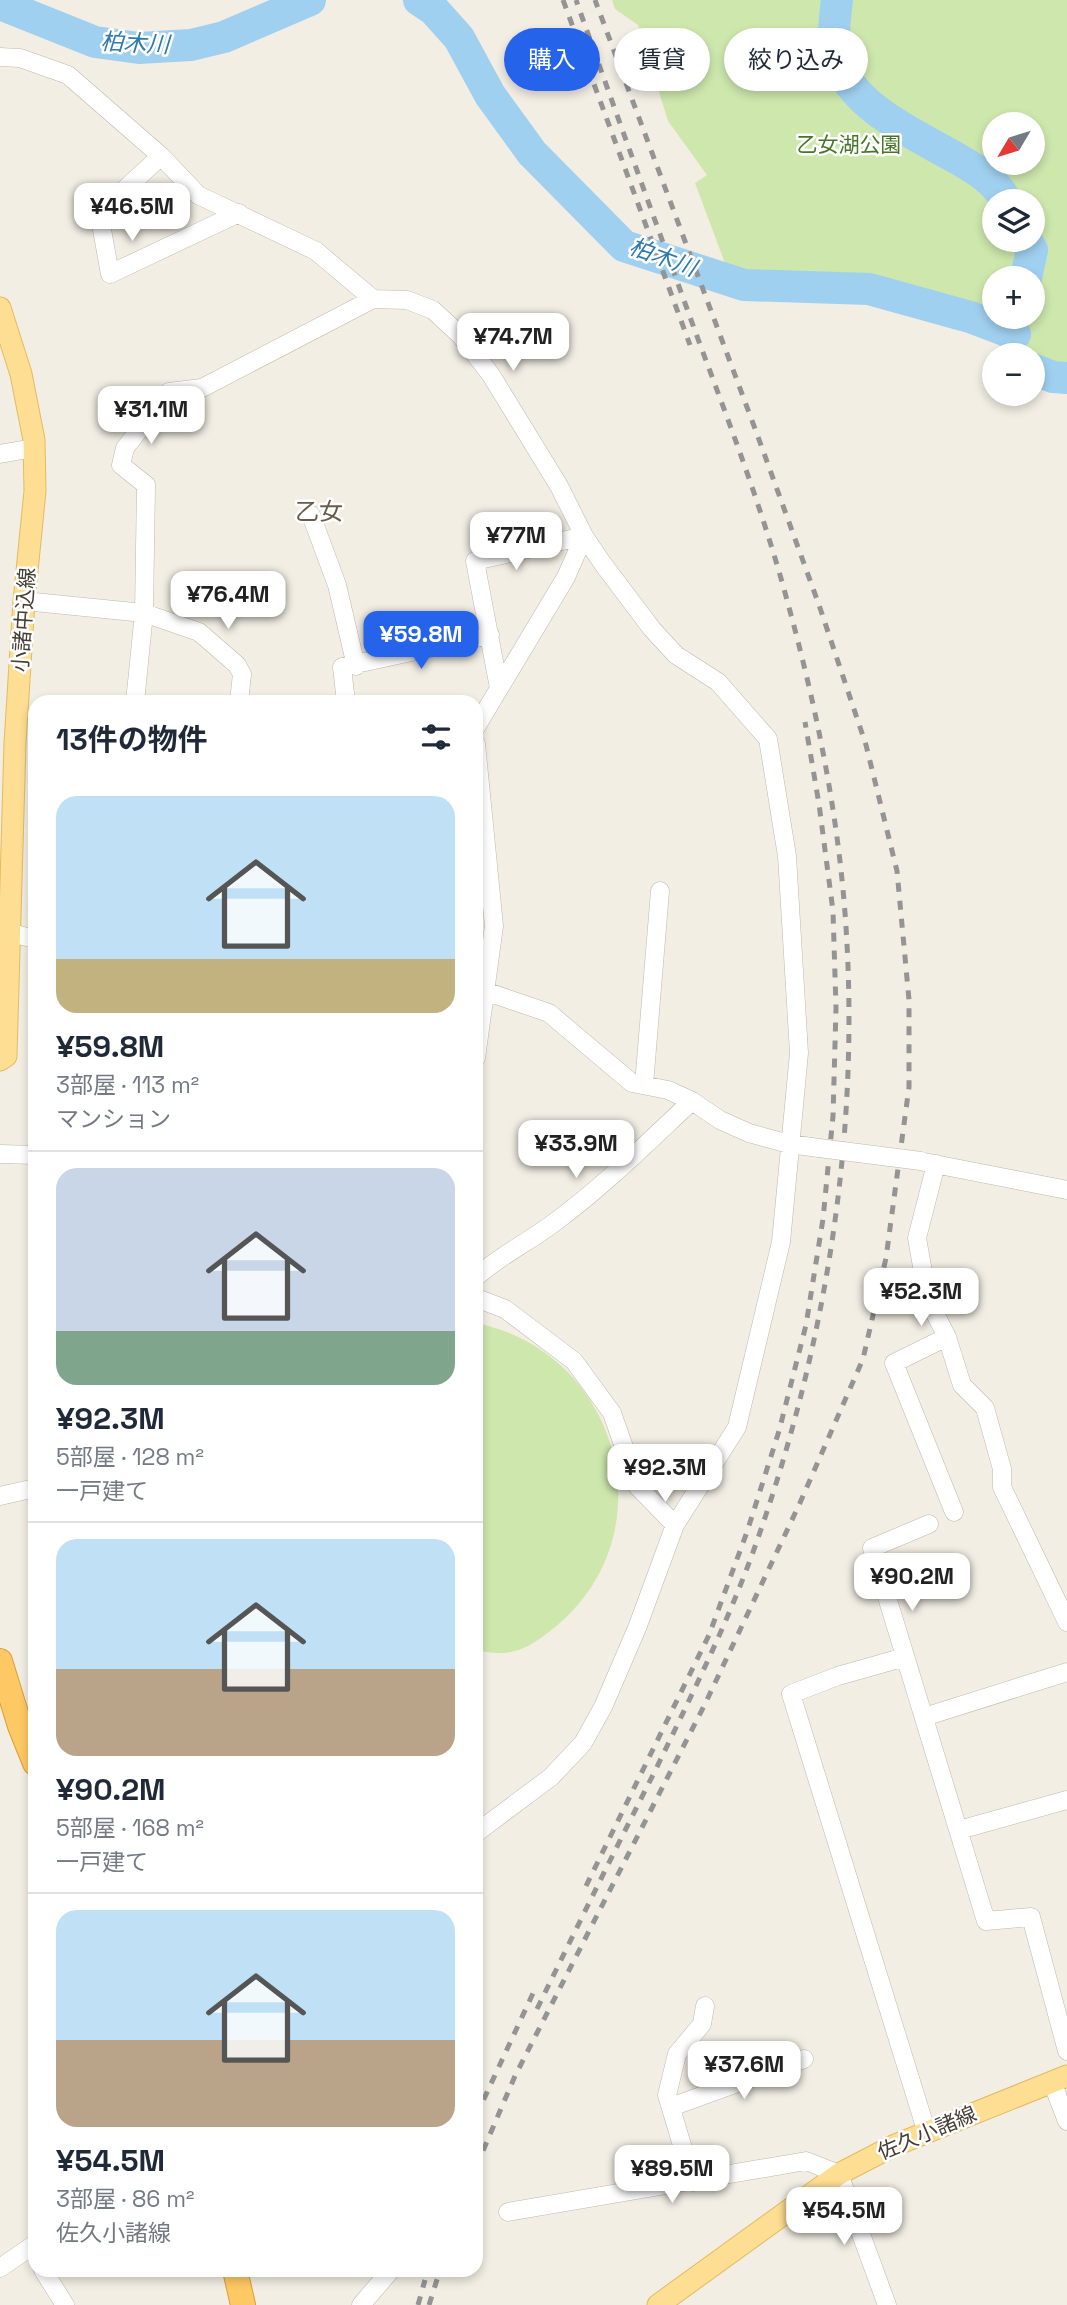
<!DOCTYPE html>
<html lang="ja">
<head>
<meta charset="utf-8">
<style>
  :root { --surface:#fff; --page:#f6f6f7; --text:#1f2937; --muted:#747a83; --line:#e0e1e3; --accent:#2563eb }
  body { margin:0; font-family:"Space Grotesk","Noto Sans JP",sans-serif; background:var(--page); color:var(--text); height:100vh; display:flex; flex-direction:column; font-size:26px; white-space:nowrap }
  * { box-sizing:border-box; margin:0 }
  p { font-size:23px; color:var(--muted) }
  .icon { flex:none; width:38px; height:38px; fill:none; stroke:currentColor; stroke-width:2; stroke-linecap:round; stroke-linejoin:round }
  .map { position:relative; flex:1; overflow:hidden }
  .side { position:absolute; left:28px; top:695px; width:455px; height:1582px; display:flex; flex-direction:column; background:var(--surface); border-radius:21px; box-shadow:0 4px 10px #0003 }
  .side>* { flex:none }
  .hud { position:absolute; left:504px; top:28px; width:457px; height:63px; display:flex; gap:14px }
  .needle { width:46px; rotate:232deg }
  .buttons { position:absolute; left:982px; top:112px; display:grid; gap:14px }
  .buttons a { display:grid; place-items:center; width:63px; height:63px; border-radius:50%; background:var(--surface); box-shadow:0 4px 10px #0003; font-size:35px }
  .price { position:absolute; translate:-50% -60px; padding:0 16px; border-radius:14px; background:#fff; color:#222; font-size:23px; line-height:46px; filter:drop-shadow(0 2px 4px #0008) }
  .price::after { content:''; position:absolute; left:50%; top:42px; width:21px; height:16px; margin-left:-10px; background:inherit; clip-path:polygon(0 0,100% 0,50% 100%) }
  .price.active { background:var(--accent); color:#fff }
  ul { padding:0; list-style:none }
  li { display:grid; align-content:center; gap:14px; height:371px; padding:0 28px }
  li+li { border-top:2px solid var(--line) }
  li span { display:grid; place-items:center; height:217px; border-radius:21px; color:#555 }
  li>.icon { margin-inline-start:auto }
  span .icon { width:126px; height:126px; fill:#fffc; stroke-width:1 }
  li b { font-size:30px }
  h2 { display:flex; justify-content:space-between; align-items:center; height:84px; padding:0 28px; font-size:30px }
  .tag { padding:0 24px; border-radius:32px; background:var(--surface); box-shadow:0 4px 10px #0003; font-size:24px; line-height:63px }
  .tag.active { background:var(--accent); color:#fff }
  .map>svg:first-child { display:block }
  .green { fill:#cde7ad; fill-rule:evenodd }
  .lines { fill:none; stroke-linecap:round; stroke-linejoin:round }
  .river { stroke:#a0d0f0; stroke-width:32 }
  .minor-casing { stroke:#c1b8aa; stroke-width:19 }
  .major-casing { stroke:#e3bb61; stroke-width:23 }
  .highway-casing { stroke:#dd9d34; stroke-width:26 }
  .minor { stroke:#fff; stroke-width:18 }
  .major { stroke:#fede92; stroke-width:21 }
  .highway { stroke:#fec964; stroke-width:24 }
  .rail { stroke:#949494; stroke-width:5; stroke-dasharray:9 9; stroke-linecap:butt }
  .minor-bridge-casing { stroke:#c1b8aa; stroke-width:19; stroke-linecap:butt }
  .minor-bridge { stroke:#fff; stroke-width:18 }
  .labels { text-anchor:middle; stroke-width:5; stroke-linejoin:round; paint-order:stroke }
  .park-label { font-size:21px; fill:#467628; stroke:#fff }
  .street-label { font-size:21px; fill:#443e34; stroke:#fff }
  .water-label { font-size:23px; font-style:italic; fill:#2e7ab0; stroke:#fff }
  .quarter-label { font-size:24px; fill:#675c4b; stroke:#fff }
</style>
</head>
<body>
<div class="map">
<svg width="1067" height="2305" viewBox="0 0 1067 2305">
  <rect width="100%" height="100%" fill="#f2eee4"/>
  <!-- green -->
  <path class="green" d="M612 0H1067V384L1045 383 1033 378 1032 355H1004L996 339 876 301 826 294 735 290 695 183 707 175 668 121 638 25 615 9ZM994 124H1032V163H994ZM994 201H1032V240H994ZM1032 278V317H994V278Z
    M476 1323C620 1352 670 1534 554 1628 526 1650 511 1658 476 1650Z"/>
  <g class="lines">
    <!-- river -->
    <path class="river" d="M419 0 434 10 459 38 490 95 532 153 624 246 744 285 869 289 970 317 1015 334
      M837 0C835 14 832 46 836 59 855 110 915 134 958 159 977 170 996 181 1006 201
      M0 4 95 42 139 48 191 45 224 37 310 0
      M1026 240 1032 250 1026 278
      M1032 369 1053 377 1067 378"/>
    <!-- minor casing -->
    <g class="minor-casing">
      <path id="minor" d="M0 57 20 58 68 75 161 156 198 195 316 251 373 299
        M161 156 99 213 110 274 239 213
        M0 454 34 448
        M311 515 337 585 356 666
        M24 601 144 613 199 632 237 665 242 674 239 702
        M499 688 475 561 584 536
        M135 702 144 613 146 485 121 465 125 448 169 392 202 388 373 299 407 300 433 310 461 336 491 375 559 486 584 536 603 564 652 629 676 655 718 682 768 739 787 856 799 1053 781 1242 737 1427 675 1525 637 1628 603 1707 583 1743 551 1777 476 1833
        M346 702 342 667 490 635
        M476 727 566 577 584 536
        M476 744 494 926 476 1058
        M11 933 35 939
        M476 988 549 1013 632 1083 668 1090 692 1101 720 1120 749 1133 789 1144 819 1148
        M644 1085 660 891
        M0 1154 35 1155
        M924 1162 1067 1190
        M936 1164 917 1238 928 1300 947 1337 962 1385 985 1408 1002 1469V1487L1067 1622
        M476 1277C502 1254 529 1242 555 1222 604 1186 648 1142 692 1101
        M476 1298 505 1309 574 1361 612 1413 638 1487 675 1525
        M947 1337 894 1363 954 1512
        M0 1496 35 1488
        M929 1524 872 1548 986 1921 1031 1917 1067 2051
        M905 1657 838 1676 791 1694 927 2133
        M924 1717 1067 1672
        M959 1830 1067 1800
        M1052 2082 1067 2121
        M671 2107 804 2059
        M693 2182 667 2095 677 2054 702 2024 705 2006
        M508 2212 806 2161 839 2174 887 2305
        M0 2268 35 2244
        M43 2270 65 2305
        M361 2305 391 2270"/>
    </g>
    <!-- major casing -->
    <g class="major-casing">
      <path id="major" d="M0 308 21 374 34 440 35 491 24 601 15 743 6 1056 0 1060
        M658 2305 839 2174 893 2146 1067 2076"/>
    </g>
    <!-- highway casing -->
    <g class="highway-casing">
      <path id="highway" d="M0 1661 20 1726 35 1763
        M235 2270 243 2305"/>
    </g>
    <!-- minor -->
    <use href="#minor" class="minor"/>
    <!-- major -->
    <use href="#major" class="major"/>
    <!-- highway -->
    <use href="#highway" class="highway"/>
    <!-- rail -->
    <path class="rail" d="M563 0 690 345
      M586 1886 709 1635 747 1532 779 1431 806 1325 823 1219 833 1116 836 1008 833 911 819 804 805 722
      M537 2009C576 1929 615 1850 655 1771 692 1694 730 1619 758 1538 828 1338 861 1124 845 913 837 807 815 702 787 600 763 511 730 425 698 339 657 226 616 113 576 0
      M476 2116 535 1989
      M476 2167 515 2076 705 1704 799 1505 863 1359 886 1258 909 1087V1000L897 871 866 745 819 605 757 434 595 0
      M418 2305 425 2280
      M429 2305 440 2270"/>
    <!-- minor-bridge casing -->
    <g class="minor-bridge-casing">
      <path id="minor-bridge" d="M819 1148 921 1161"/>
    </g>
    <!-- minor-bridge -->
    <use href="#minor-bridge" class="minor-bridge"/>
  </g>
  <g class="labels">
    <!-- park labels -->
    <g class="park-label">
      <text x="849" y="152">乙女湖公園</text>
    </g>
    <!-- street labels -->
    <g class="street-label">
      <text transform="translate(24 620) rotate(-86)" y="7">小諸中込線</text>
      <text transform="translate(927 2133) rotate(-23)" y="7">佐久小諸線</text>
    </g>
    <!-- water labels -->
    <g class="water-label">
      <text transform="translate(135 43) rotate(3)" y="8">柏木川</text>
      <text transform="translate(663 257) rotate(20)" y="8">柏木川</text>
    </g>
    <!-- quarter labels -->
    <g class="quarter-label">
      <text x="319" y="520">乙女</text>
    </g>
  </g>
</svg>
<div class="buttons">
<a><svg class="needle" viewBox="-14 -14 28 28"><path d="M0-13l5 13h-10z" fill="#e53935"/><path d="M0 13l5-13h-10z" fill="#747a83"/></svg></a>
<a><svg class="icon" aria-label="layers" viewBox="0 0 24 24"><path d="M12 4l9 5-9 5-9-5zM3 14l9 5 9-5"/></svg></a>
<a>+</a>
<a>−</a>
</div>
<b class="price" style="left:132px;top:243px">¥46.5M</b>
<b class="price" style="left:513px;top:373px">¥74.7M</b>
<b class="price" style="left:151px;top:446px">¥31.1M</b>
<b class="price" style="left:516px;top:572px">¥77M</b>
<b class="price" style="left:228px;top:631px">¥76.4M</b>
<b class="price active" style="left:421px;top:671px">¥59.8M</b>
<b class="price" style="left:576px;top:1180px">¥33.9M</b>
<b class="price" style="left:921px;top:1328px">¥52.3M</b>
<b class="price" style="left:665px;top:1504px">¥92.3M</b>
<b class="price" style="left:912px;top:1613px">¥90.2M</b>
<b class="price" style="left:744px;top:2101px">¥37.6M</b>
<b class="price" style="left:672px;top:2205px">¥89.5M</b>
<b class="price" style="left:844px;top:2247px">¥54.5M</b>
<div class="hud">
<a class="tag active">購入</a>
<a class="tag">賃貸</a>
<a class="tag">絞り込み</a>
</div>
<section class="side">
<h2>13件の物件<svg class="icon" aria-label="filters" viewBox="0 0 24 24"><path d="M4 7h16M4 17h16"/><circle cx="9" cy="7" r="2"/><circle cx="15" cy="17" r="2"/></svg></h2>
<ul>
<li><span style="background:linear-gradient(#bfe0f5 75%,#c2b280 0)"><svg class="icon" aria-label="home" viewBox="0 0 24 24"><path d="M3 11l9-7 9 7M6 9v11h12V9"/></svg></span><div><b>¥59.8M</b><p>3部屋 · 113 m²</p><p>マンション</p></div></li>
<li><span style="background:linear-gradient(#c9d6e8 75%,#7fa58c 0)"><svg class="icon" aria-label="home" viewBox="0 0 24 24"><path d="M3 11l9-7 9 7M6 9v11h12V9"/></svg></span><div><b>¥92.3M</b><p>5部屋 · 128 m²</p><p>一戸建て</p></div></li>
<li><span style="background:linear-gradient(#bfe0f5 60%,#b9a48a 0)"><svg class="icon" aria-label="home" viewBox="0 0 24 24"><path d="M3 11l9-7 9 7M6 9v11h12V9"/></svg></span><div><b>¥90.2M</b><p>5部屋 · 168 m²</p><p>一戸建て</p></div></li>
<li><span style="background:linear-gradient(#bfe0f5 60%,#b9a48a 0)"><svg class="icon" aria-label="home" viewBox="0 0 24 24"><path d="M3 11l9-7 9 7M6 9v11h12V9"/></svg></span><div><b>¥54.5M</b><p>3部屋 · 86 m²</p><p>佐久小諸線</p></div></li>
</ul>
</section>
</div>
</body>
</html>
